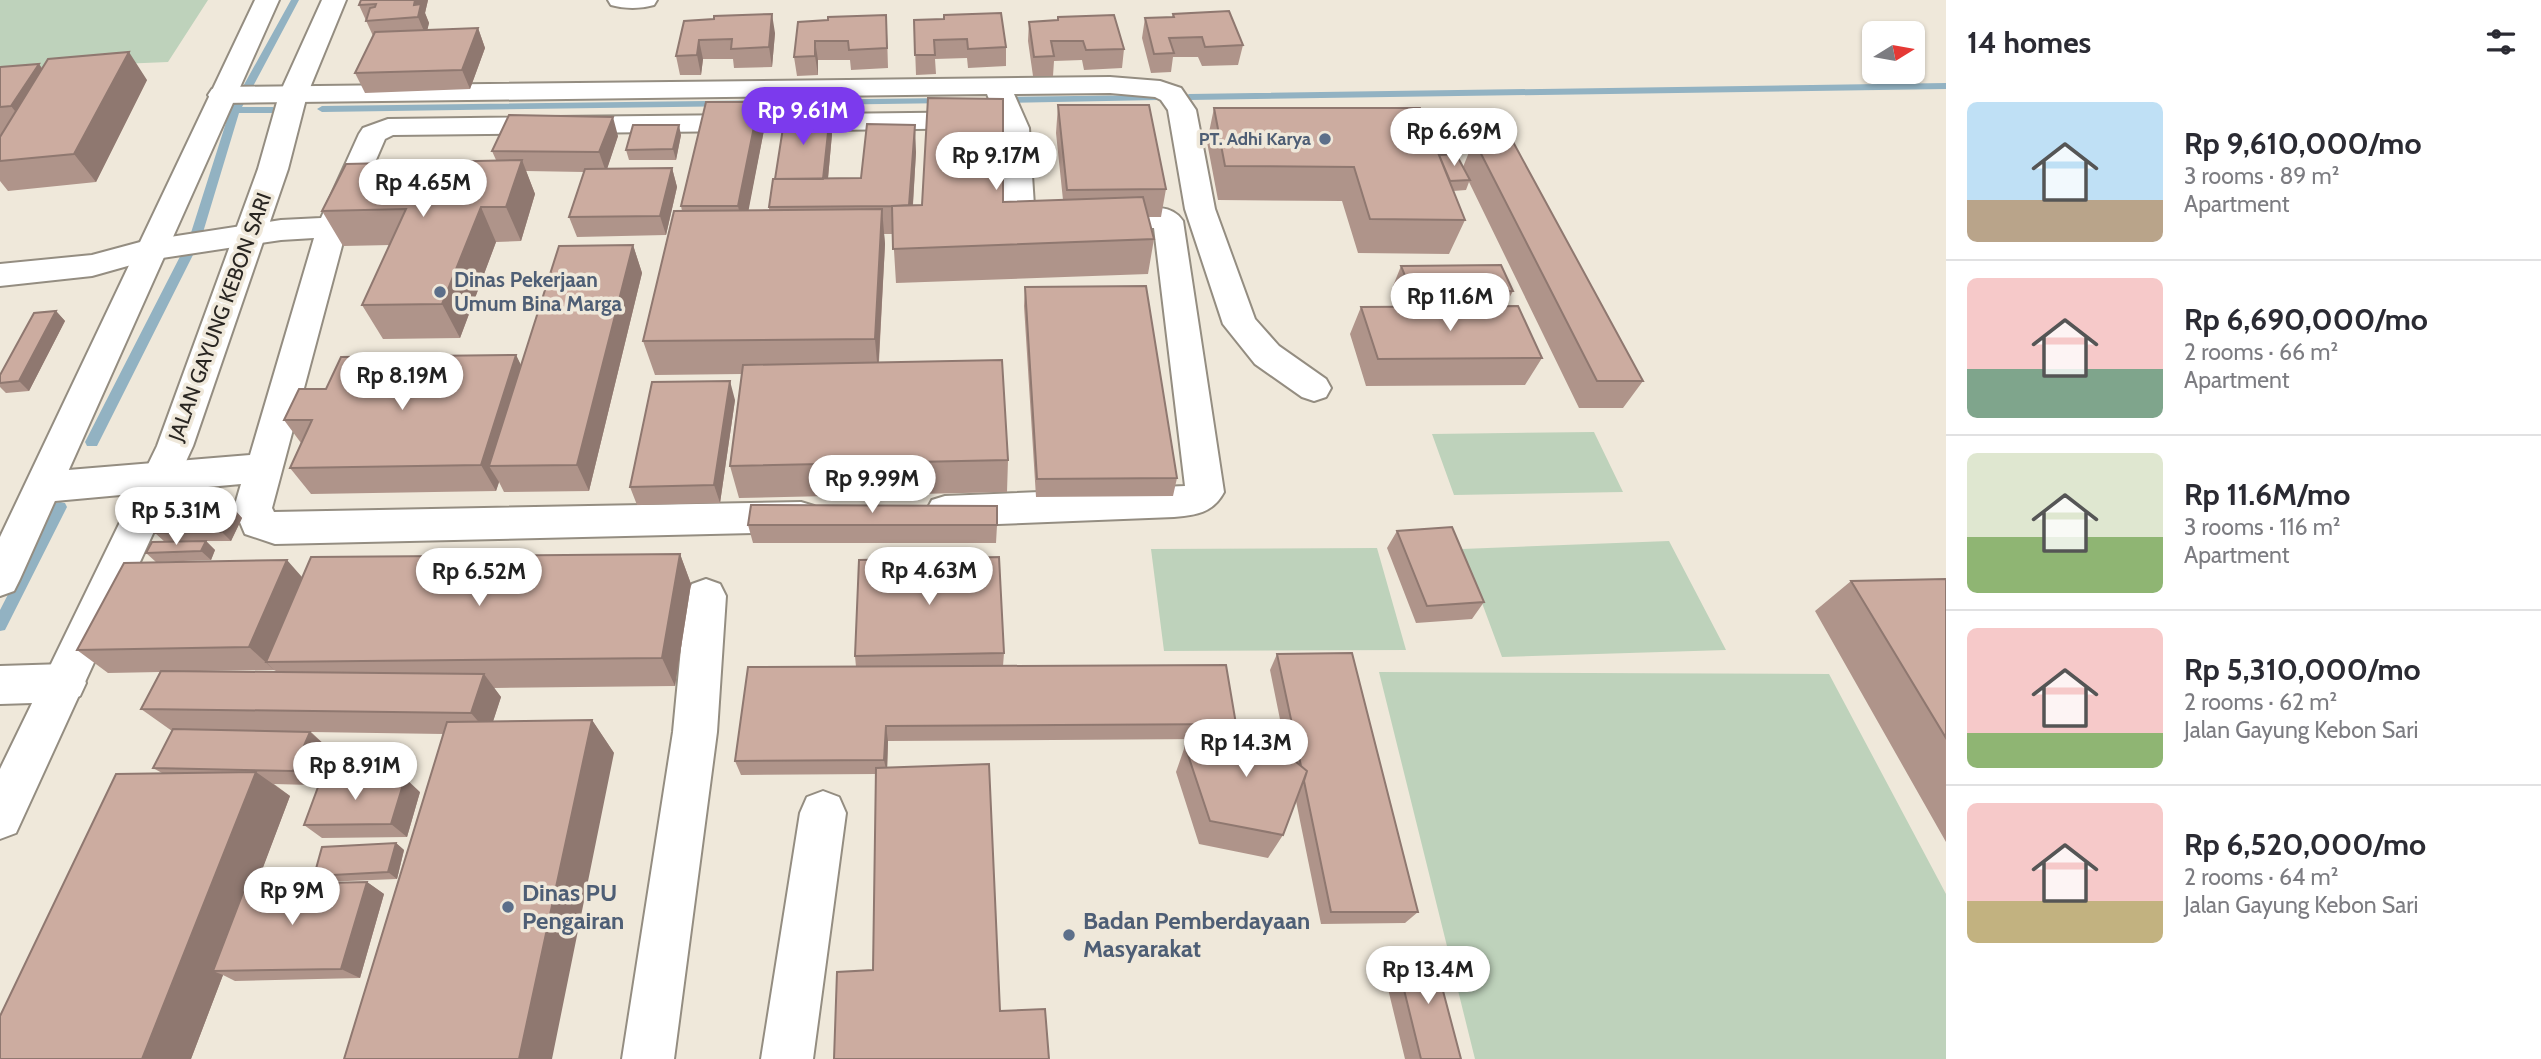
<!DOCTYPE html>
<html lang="en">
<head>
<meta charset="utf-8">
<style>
  :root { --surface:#fff; --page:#f7f7f7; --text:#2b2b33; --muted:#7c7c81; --line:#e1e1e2; --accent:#7c3aed }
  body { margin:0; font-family:Cabin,sans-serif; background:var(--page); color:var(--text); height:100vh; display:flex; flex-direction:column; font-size:26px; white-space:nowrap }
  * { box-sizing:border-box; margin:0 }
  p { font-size:23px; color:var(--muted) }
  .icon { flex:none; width:38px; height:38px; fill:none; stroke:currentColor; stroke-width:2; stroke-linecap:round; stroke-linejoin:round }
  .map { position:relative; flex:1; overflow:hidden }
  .drawer { display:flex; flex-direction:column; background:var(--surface); width:595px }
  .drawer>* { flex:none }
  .needle { width:46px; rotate:79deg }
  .buttons { position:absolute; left:1862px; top:21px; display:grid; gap:14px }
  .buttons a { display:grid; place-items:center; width:63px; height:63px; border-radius:10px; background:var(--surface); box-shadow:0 2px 5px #0004; font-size:35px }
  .price { position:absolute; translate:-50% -60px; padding:0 16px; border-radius:24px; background:#fff; color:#222; font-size:23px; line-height:46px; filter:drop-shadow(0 2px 4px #0008) }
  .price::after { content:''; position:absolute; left:50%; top:42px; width:21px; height:16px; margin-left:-10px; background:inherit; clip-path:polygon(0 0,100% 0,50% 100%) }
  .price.selected { background:var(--accent); color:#fff }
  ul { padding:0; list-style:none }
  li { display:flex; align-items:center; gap:21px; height:175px; padding:0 21px }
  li+li { border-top:2px solid var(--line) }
  li span { display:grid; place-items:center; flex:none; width:196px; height:140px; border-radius:10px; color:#555 }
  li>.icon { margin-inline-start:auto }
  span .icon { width:84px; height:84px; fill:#fffc; stroke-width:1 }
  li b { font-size:30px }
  h2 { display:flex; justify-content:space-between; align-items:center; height:84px; padding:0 21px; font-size:30px }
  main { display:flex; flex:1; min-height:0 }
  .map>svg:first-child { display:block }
  .green { fill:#bed2bb }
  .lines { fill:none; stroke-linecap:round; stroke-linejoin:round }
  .stream { fill:#92b2c2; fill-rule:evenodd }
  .minor-casing { stroke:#948d81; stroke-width:4 }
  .major-casing { stroke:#948d81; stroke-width:4 }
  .minor { fill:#fff; fill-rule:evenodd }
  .major { fill:#fff; fill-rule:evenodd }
  .wall { fill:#af948a; fill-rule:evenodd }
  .shaded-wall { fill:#8f7870 }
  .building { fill:#ccaca0; stroke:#8f7870; stroke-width:2 }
  .service-dot { fill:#5c6f8a; stroke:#efe8da; stroke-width:2.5 }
  .labels { text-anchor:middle; stroke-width:7; stroke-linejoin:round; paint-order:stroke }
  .far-service-label { font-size:18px; font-weight:bold; fill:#4e5e75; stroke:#efe8da; text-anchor:end }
  .service-label { font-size:21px; font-weight:bold; fill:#4e5e75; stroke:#efe8da; text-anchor:start }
  .street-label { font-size:21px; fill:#292622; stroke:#efe8da }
  .near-service-label { font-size:24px; font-weight:bold; fill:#4e5e75; stroke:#efe8da; text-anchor:start }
</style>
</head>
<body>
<main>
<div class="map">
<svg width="1946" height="1059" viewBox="0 0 1946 1059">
  <rect width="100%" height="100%" fill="#efe8da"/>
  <!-- green -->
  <path class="green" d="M0 0H208L168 62 0 69Z
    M1594 432 1623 492 1454 495 1432 434Z
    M1669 541 1726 650 1502 657 1462 549Z
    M1377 548 1406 650 1164 651 1151 549Z
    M1379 672 1829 674 1946 894V1059H1475Z"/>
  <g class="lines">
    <!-- stream -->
    <path class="stream" d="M291 0H299L242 107H273L278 110 273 113H239L201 239 97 446H87L85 442 189 239 230 110Z
      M1946 83V89L1189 100 1184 97 1189 94Z
      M1155 95 1160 98 1158 100 999 103 994 100 999 97Z
      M947 98 951 99V103L322 112 317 109 322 106Z
      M60 502 65 503 67 507 5 630 0 631V610L55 503Z"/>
    <!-- minor casing -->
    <g class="minor-casing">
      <path id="minor" d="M608 0H657L654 5C640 9 625 9 611 5Z
        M1110 77 1160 81 1181 88 1196 110 1215 209 1255 319 1279 346 1326 379 1331 388 1326 397 1314 401 1302 397 1255 364 1223 324 1185 209 1168 110 1161 100 1155 97 1110 93 1014 94 1029 128 1034 206C1076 211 1119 204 1160 208 1170 209 1178 213 1183 221L1224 492C1213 513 1196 515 1174 517L945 526 932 522 926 511 932 500 945 496 1185 486 1154 228 1064 229 1012 221 1004 206 1001 128 393 135 385 139 347 227 272 508 274 512 801 502 814 506 820 517 814 528 801 532 275 544 245 534 234 508 241 484 44 502 31 497 25 487 31 477 44 472 250 455 314 238 281 240 149 260 92 276 0 286V264L92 255 144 241 281 220 321 218 359 134 363 128 388 119 994 112 987 94 222 103 212 101 208 95 212 89 222 87Z
        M706 579 720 584 726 596 717 732 674 1059H622L673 732 686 596 692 584Z
        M65 664 80 670 86 683 80 696 65 702 0 704V666Z
        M823 791 839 797 846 813 813 1059H761L800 813 807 797Z"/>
    </g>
    <!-- major casing -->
    <g class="major-casing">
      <path id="major" d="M255 0H279L20 579 14 591 0 596V537Z
        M322 0H346L307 95 288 169 193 446 16 833 0 839V769L157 446 258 169 279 95Z"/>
    </g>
    <!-- minor -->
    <use href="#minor" class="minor"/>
    <!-- major -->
    <use href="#major" class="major"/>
  </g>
  <!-- wall -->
  <path class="wall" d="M361 0H428L425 13 429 23 427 30 478 28 485 48 470 89 365 93 355 73 373 36 359 5Z
    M1173 14 1243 45 1238 65 1202 66 1198 57H1173L1171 72 1151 73 1142 38 1145 18 1172 17Z
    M1058 17 1124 49 1122 68 1084 70 1082 60 1054 61 1053 76H1033L1028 41 1029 22 1058 20Z
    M914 20 1006 47V66L968 68 967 58 935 59 936 74 916 75Z
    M684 21 775 33 772 67 734 68 733 59H703L701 75H680L676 56Z
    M798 22 887 34 888 68 851 70 850 60H818V75L797 76 794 57Z
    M0 67 42 68 147 80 96 182 8 191 0 181Z
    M759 102 764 130 748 210H769V207L775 179 832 134 828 179 861 178 916 152 913 205 1063 200 1056 133 1058 105 1166 189 1161 217H1148L1154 239 1148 274 896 283 893 234H884L885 244 879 362 1008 460 1007 492 739 498 730 466 742 374 655 375 643 341 682 211 681 206Z
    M1214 108 1439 155 1463 167 1474 140 1643 381 1623 408H1579L1469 182 1466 190 1453 191 1465 220 1449 254 1358 253 1342 201 1218 200 1207 142Z
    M681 135 676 160H629L626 150Z
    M618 136 607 169 672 168 677 187 666 235 577 237 569 217 584 172 526 171 535 194 521 241 496 242 460 338 383 339 362 305 390 245 343 246 322 211 496 160 492 151Z
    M633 245 642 273 589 491 504 492 499 482 496 491 311 494 290 468 301 443 284 420 326 389 516 355 521 365Z
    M1401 266 1513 291 1505 306 1542 358 1525 385 1366 386 1350 334 1361 307H1401L1393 286Z
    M1025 287 1177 478 1173 496 1036 497 1024 306Z
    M56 311 65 321 29 391 6 393 0 387V375Z
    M735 400 720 503 637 505 630 487Z
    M234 509 242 518 231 541H206L215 550 211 560 156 562 146 553 165 542 155 533Z
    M748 525H997L996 543H753Z
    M1397 531 1484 602 1472 619 1416 623 1387 548Z
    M680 554 691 584 675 686 494 688 501 697 493 721 592 720 614 753 443 734 311 732 327 747 311 785 274 784 290 796 256 885 367 882 384 894 360 978 235 981 223 975 191 1059H0L162 773 153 768 172 731 141 709 160 672 108 673 77 650 303 577ZM274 670 278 672 198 671Z
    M1946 579V842L1815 611 1851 581Z
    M1004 653 1003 666 1236 724 1234 727 1287 754 1270 670 1277 654 1418 912 1405 923 1321 924 1296 801 1283 835 1268 858 1199 844 1176 772 1185 746 1203 739 888 741 887 768 1000 1011 1049 1059 873 970 876 774 741 775 735 761 856 667 855 656Z
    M420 792 407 837 322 838 304 825Z
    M396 843 404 850 397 879 323 882 314 876Z
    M1395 953 1461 1059H1405L1382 964Z"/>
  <!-- shaded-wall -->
  <path class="shaded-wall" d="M415 0H428L425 13 429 23 426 36 418 17 414 5Z
    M772 14 775 33 772 67 769 47Z
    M478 28 485 48 470 89 462 70Z
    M699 40 703 59 701 75 697 55Z
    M815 41 818 60V75L815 56Z
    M129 52 147 80 96 182 74 154Z
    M39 64 59 91 33 134 11 106Z
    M759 102 764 130 744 234 738 206Z
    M830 114 832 134 826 199 823 180Z
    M613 117 618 136 606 172 599 152Z
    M679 125 681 135 676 160 673 149Z
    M915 125 916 152 911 234 909 206Z
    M522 160 535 194 521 241 506 207Z
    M672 168 677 187 666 235 660 216Z
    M481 207 496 242 460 338 442 304Z
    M882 209 885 244 878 373 875 339Z
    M633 245 642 273 589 491 577 465Z
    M56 311 65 321 29 391 19 381Z
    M516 355 529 382 489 466 499 482 496 491 481 465Z
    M730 381 735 400 720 503 714 485Z
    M234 509 242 518 231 541 222 532Z
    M206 541 215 550 211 560 201 551Z
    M680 554 691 584 675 686 662 658Z
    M287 560 309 585 266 662 274 670 249 647Z
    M484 674 501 697 489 734 471 713Z
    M592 720 614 753 552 1059H519Z
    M886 726 888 741 887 774 884 760Z
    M310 732 327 747 311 785 293 771Z
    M256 772 290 796 224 971H213L223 975 191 1059H142Z
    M405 778 420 792 407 837 391 824Z
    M396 843 404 850 397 879 388 872Z
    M367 882 384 894 360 978 341 969Z"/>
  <!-- building -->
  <path class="building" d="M361 0H415L414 5 421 4 418 17 366 21 370 8 375 7 376 4 359 5Z
    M1229 11 1243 45 1205 47 1202 37 1169 38 1174 53 1154 54 1145 18 1174 17 1173 14Z
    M1001 13 1006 47 968 49 967 39 934 40 935 55H915L914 20 944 19V15Z
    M772 14 769 47 731 49 732 39 699 40 697 55 676 56 684 21 714 19V16Z
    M886 15 887 48 849 50 848 41H815V56L794 57 798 22 828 20V17Z
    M1114 15 1124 49 1086 50 1083 41H1051L1054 56 1034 57 1029 22 1058 20V17Z
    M478 28 462 70 355 73 375 32Z
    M129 52 74 154 0 161V137L48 59Z
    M39 64 11 106 0 107V67Z
    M928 98 1003 99V202L1143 197 1154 239 893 249 892 206 922 205Z
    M706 102H759L738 206H681Z
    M1058 105H1149L1166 189 1067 190Z
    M1214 108H1420L1465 220 1370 219 1354 167 1225 166Z
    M830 114 823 179H775L785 115Z
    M509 115 613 117 599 152 492 151Z
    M867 124 915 125 909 205 892 206 769 207 773 179 861 178Z
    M633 125H679L673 149 626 150Z
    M1474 140H1512L1643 381H1597Z
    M1456 154 1470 180 1450 181 1439 155Z
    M522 160 506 207H481L442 304 362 305 406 209 322 211 346 164Z
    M672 168 660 216 569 217 585 169Z
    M882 209 875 339 643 341 674 211Z
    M633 245 577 465 489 466 559 246Z
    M1501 265 1513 291 1412 293 1401 266Z
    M1146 286 1177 478 1037 479 1025 287Z
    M1518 306 1542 358 1378 359 1361 307Z
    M56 311 19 381 0 383V375L34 313Z
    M516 355 481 465 290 468 312 420H284L299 389H326L341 357Z
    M1002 360 1008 460 730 466 743 365Z
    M730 381 714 485 630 487 652 382Z
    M751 505 997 506V525H748Z
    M234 509 222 532 155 533 168 510Z
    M1452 527 1484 602 1427 606 1397 531Z
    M206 541 201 551 146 553 152 542Z
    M680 554 662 658 266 662 311 557Z
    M999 557 1004 653 855 656 859 560Z
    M287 560 249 647 77 650 124 563Z
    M1946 579V738L1851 581Z
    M1352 653 1418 912H1331L1304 781 1307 771 1301 766 1277 654Z
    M1226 665 1236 724 886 726 884 760 735 761 748 667Z
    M161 671 484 674 471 713 141 709Z
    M592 720 519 1059H344L447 722Z
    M1248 722 1307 771 1283 835 1210 821 1185 746Z
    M173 729 310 732 293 771 153 768Z
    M989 764 1000 1011 1045 1009 1049 1059H834L837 972 873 970 876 768Z
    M256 772 142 1059H0V1016L116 774Z
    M405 778 391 824 304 825 321 779Z
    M396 843 388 872 314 876 322 847Z
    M367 882 341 969 213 971 246 885Z
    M1395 953H1433L1461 1059H1421Z"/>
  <!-- markers -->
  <g class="service-dot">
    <circle cx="1325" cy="139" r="7"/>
    <circle cx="440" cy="292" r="7"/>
    <circle cx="508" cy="907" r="7"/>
    <circle cx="1069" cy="935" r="7"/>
  </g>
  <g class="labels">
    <!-- far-service labels -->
    <g class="far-service-label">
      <text x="1311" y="145">PT. Adhi Karya</text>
    </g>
    <!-- service labels -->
    <g class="service-label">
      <text x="454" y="287">Dinas Pekerjaan<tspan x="454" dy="24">Umum Bina Marga</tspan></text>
    </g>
    <!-- street labels -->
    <g class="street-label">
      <text transform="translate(220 317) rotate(-70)" y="7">JALAN GAYUNG KEBON SARI</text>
    </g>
    <!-- near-service labels -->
    <g class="near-service-label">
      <text x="522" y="901">Dinas PU<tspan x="522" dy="28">Pengairan</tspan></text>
      <text x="1083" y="929">Badan Pemberdayaan<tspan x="1083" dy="28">Masyarakat</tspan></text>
    </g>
  </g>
</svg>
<div class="buttons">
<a><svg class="needle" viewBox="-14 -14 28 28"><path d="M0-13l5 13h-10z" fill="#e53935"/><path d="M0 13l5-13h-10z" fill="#7c7c81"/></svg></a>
</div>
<b class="price selected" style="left:803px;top:147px">Rp 9.61M</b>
<b class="price" style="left:1454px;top:168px">Rp 6.69M</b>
<b class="price" style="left:996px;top:192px">Rp 9.17M</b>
<b class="price" style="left:423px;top:219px">Rp 4.65M</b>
<b class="price" style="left:1450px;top:333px">Rp 11.6M</b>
<b class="price" style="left:402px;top:412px">Rp 8.19M</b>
<b class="price" style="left:872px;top:515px">Rp 9.99M</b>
<b class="price" style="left:176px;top:547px">Rp 5.31M</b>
<b class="price" style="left:929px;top:607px">Rp 4.63M</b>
<b class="price" style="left:479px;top:608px">Rp 6.52M</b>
<b class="price" style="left:1246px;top:779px">Rp 14.3M</b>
<b class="price" style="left:355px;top:802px">Rp 8.91M</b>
<b class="price" style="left:292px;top:927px">Rp 9M</b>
<b class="price" style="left:1428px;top:1006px">Rp 13.4M</b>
</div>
<section class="drawer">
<h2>14 homes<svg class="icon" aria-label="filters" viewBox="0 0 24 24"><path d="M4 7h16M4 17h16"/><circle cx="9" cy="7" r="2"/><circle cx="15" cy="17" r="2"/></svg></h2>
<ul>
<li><span style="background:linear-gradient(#bfe0f5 70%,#b9a48a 0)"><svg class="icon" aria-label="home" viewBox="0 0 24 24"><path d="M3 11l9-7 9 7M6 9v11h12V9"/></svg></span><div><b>Rp 9,610,000/mo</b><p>3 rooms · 89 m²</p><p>Apartment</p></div></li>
<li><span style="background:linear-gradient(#f6c9c9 65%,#7fa58c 0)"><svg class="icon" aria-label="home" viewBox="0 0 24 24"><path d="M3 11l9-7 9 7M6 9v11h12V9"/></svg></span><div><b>Rp 6,690,000/mo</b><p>2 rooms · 66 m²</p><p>Apartment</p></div></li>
<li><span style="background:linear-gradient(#dfe7d0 60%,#8fb573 0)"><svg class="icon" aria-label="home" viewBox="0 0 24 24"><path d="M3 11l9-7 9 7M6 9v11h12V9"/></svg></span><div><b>Rp 11.6M/mo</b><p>3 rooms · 116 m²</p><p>Apartment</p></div></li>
<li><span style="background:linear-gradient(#f6c9c9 75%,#8fb573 0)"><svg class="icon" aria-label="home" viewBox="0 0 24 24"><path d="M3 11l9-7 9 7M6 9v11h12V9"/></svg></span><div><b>Rp 5,310,000/mo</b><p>2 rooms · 62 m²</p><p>Jalan Gayung Kebon Sari</p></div></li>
<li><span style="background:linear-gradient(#f6c9c9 70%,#c2b280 0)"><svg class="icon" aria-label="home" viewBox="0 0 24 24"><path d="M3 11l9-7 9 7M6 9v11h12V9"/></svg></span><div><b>Rp 6,520,000/mo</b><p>2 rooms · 64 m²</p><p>Jalan Gayung Kebon Sari</p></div></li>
</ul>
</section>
</main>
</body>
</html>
